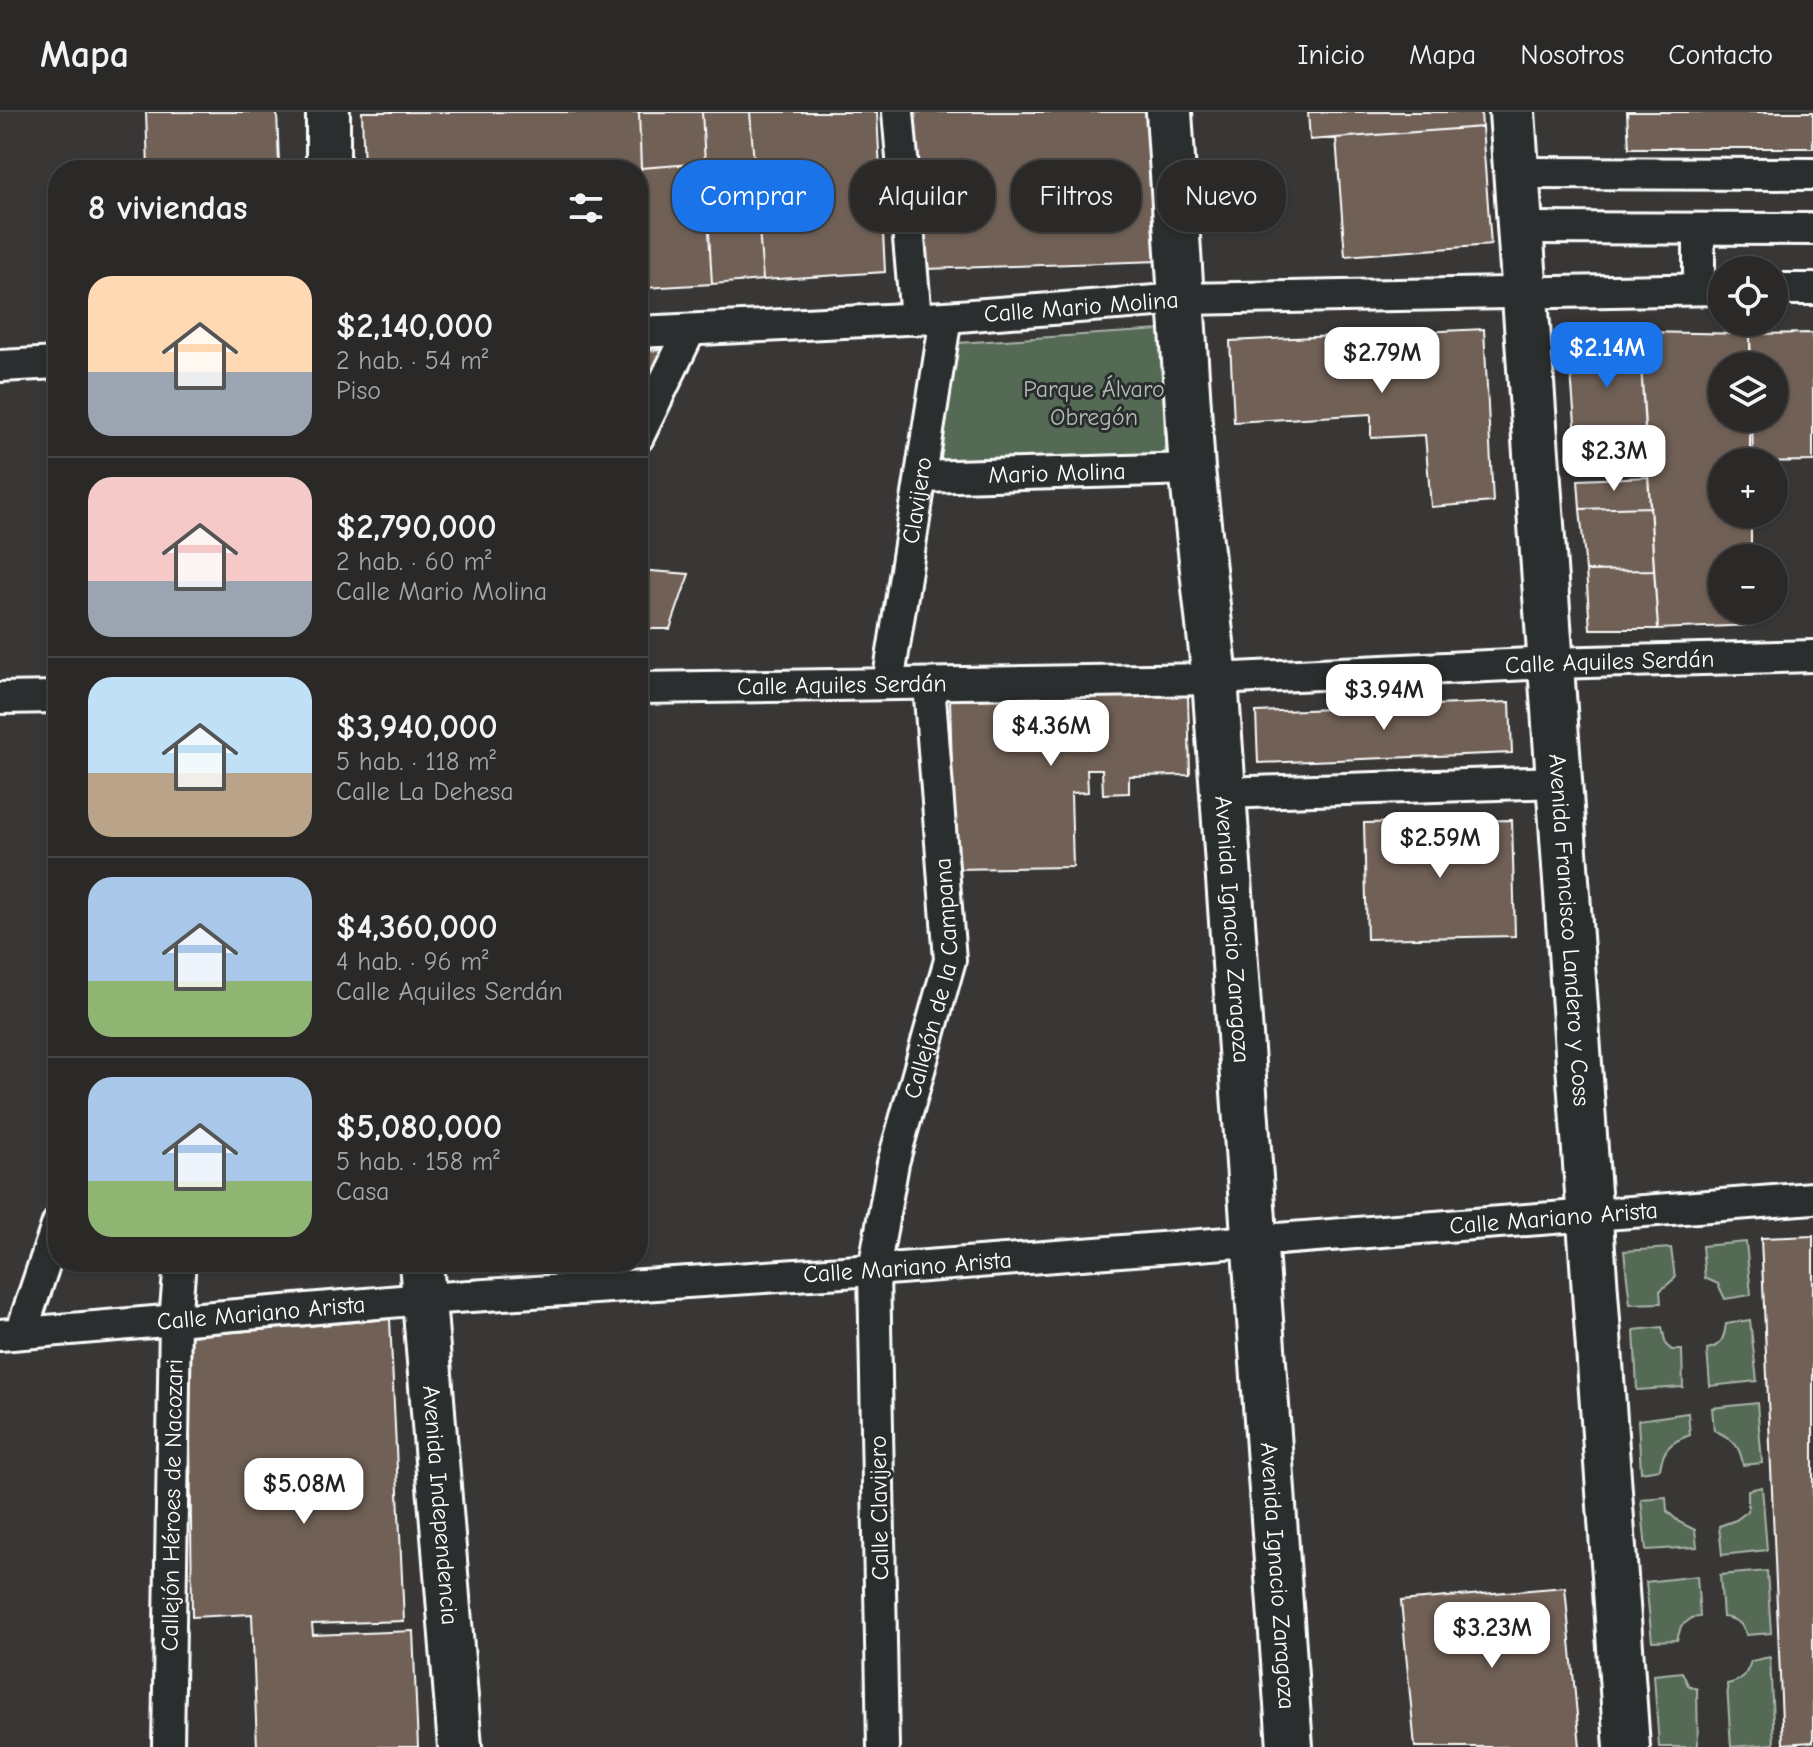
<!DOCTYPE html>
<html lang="es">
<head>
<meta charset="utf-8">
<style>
  :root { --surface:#2a2928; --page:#363534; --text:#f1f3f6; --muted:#a5a6a8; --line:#464545; --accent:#1a73e8 }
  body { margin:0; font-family:"Comic Neue",sans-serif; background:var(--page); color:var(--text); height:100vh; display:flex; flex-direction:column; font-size:30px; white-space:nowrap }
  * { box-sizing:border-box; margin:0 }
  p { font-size:26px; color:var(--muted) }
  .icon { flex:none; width:44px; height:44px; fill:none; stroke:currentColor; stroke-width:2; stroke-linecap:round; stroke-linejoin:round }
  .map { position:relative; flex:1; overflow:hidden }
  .drawer { position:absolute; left:48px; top:48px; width:600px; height:1112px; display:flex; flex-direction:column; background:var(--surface); border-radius:32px; box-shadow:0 2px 6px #0004,0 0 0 2px var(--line) }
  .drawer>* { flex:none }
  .guide { position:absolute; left:672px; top:48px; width:760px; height:72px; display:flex; gap:16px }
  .fabs { position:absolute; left:1708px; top:144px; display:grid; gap:16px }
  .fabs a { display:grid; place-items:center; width:80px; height:80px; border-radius:50%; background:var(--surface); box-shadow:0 2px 6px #0004,0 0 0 2px var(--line); font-size:40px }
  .price { position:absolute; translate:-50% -68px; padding:0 18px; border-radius:16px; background:#fff; color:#222; font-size:26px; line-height:52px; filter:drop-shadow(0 2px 4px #0008) }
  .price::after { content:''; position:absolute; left:50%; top:48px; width:24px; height:18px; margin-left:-12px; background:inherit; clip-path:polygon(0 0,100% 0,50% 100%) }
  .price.on { background:var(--accent); color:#fff }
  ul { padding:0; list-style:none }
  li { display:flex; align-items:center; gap:24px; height:200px; padding:0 40px }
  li+li { border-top:2px solid var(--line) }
  li span { display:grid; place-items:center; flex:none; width:224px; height:160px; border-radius:24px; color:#555 }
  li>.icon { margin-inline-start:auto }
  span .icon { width:96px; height:96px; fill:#fffc; stroke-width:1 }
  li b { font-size:34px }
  h2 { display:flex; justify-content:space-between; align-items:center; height:96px; padding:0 40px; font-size:34px }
  .tag { padding:0 28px; border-radius:32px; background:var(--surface); box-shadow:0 2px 6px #0004,0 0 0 2px var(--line); font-size:28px; line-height:72px }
  .tag.on { background:var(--accent); color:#fff }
  header { display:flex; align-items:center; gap:48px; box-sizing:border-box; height:112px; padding:0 40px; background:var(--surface); border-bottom:2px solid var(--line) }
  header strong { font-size:38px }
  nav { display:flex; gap:44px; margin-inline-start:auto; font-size:28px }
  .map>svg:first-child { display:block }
  .green { fill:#556a55; stroke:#aab4aa; stroke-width:2 }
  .building { fill:#706157; stroke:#fff; stroke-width:2 }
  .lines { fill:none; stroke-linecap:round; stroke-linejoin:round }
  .street-casing { stroke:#fff; stroke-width:36 }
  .secondary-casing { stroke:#fff; stroke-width:48 }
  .primary-casing { stroke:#fff; stroke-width:50 }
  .street { stroke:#2a2d2e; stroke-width:30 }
  .secondary { stroke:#2a2d2e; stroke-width:42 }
  .primary { stroke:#2a2d2e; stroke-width:44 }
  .labels { text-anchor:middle; stroke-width:6; stroke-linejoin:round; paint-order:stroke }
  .street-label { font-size:24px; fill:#fff; stroke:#2a2d2e }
  .park-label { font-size:24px; fill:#b2bcb2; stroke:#2a2d2e }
</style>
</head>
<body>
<header>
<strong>Mapa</strong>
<nav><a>Inicio</a><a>Mapa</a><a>Nosotros</a><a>Contacto</a></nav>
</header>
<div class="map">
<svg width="1813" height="1635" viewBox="0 0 1813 1635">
  <rect width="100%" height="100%" fill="#383736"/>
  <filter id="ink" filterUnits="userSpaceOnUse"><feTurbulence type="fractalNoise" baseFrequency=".0125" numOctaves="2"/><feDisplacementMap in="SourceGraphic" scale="16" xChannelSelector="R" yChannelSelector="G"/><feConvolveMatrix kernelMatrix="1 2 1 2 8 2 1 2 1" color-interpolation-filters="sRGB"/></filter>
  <g filter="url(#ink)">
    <!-- green -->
    <path class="green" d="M1161 218 1166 358 921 365 942 232Z
      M1746 1130 1751 1183 1725 1187 1718 1172 1705 1166 1702 1134Z
      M1671 1136 1675 1166 1660 1179 1661 1191 1630 1192 1624 1139Z
      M1750 1208 1757 1269 1710 1274 1707 1237C1722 1234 1724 1226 1726 1212Z
      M1662 1215 1666 1233 1672 1238H1682L1683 1275 1637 1278 1634 1218Z
      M1757 1291 1762 1351 1743 1353C1740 1333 1733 1327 1714 1318L1712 1296Z
      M1688 1301 1690 1323C1671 1330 1663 1336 1660 1357L1641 1360 1638 1308Z
      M1762 1375 1767 1438 1722 1443 1719 1414 1736 1408 1748 1399V1378Z
      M1666 1385 1667 1399 1679 1410 1695 1418 1697 1435 1646 1438 1641 1387Z
      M1767 1459 1771 1521 1747 1523C1742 1511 1737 1507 1723 1505L1720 1463Z
      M1697 1464 1700 1505 1692 1506 1681 1514 1677 1528 1652 1529 1646 1470Z
      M1770 1545 1774 1632 1731 1635 1727 1572C1742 1569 1746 1564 1751 1549Z
      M1682 1560 1688 1573 1697 1577 1698 1635H1659L1654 1563Z"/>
    <!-- building -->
    <path class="building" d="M146 0H277L279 52 148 56Z
      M362 0H639L645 176H638V58H364Z
      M639 0H702L705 51 641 56Z
      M702 0H750L763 168 712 172Z
      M750 0H877L885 160 763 168Z
      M913 0H1149L1159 149 926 157Z
      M1308 0H1481L1482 15 1310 28Z
      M1627 0H1813V36H1629Z
      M1482 15 1491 133 1345 144 1336 26Z
      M705 51 712 172 645 176 641 56Z
      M1484 217 1493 390 1431 395 1425 323 1371 326V302L1234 310 1230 229Z
      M1639 220 1750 222V254H1722V306H1750V350H1722V402H1751V446H1722V498H1753V513L1658 517Z
      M1639 220 1646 336 1577 338 1568 221Z
      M1813 221V349L1753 350 1752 306H1774V254H1751L1750 222Z
      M662 238 667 240 638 306V239Z
      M1648 365 1650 395 1580 397 1578 368Z
      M1650 395 1654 458 1586 459 1580 397Z
      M638 458 689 462 670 517H638Z
      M1654 458 1658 517H1590L1586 459Z
      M1188 583 1190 663 1129 664V681L1103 682 1102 657H1087L1088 680 1071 681 1073 755 955 757 950 588Z
      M1510 590 1512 641 1258 651 1256 600Z
      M1512 708 1515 824 1367 827 1364 711Z
      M1813 1124V1630L1783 1632 1761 1126Z
      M390 1207 404 1509 312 1512 313 1523 413 1519 418 1635H257L252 1502 192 1505 189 1224Z
      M1565 1475 1580 1635H1415L1401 1489Z"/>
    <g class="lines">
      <!-- street casing -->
      <g class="street-casing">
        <g id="street">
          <path d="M898 0 916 207"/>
          <path d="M1516 61 1813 62"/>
          <path d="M1520 116 1813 117"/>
          <path d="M1699 117V177"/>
          <path d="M1774 177H1813"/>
          <path id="s1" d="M638 220 946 205 1182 187 1722 177"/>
          <path d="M0 254 58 251"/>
          <path d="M638 325 690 218"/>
          <path id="s2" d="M921 365 1192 357"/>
          <path id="s3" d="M888 572 946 205"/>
          <path id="s4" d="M638 576 1215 567 1551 551 1813 544"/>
          <path d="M0 586 58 585"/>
          <path d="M1223 681 1559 670"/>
          <path d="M21 1221 58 1111"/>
          <path id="s5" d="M0 1223 424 1187 874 1158 1813 1086"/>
          <path id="s6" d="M168 1635 175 1209 180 1150"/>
          <path id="s7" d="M883 1635 874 1158 893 1051 950 848 929 572"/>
        </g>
      </g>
      <!-- secondary casing -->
      <g class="secondary-casing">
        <g id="secondary">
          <path d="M328 0V58"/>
          <path id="s8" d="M421 1150 460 1635"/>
        </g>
      </g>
      <!-- primary casing -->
      <g class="primary-casing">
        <g id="primary">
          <path id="s9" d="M1169 0 1192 357 1215 567 1290 1635"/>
          <path id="s10" d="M1512 0 1627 1635"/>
        </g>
      </g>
      <!-- street -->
      <use href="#street" class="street"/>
      <!-- secondary -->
      <use href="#secondary" class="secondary"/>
      <!-- primary -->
      <use href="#primary" class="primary"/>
    </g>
  </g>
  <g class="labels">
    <!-- street labels -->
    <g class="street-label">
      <text dy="8" stroke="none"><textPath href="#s1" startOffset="444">Calle Mario Molina</textPath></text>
      <text dy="8" stroke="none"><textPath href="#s2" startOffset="136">Mario Molina</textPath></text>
      <text dy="8" stroke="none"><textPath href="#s3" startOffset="186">Clavijero</textPath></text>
      <text dy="8" stroke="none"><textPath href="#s4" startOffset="972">Calle Aquiles Serdán</textPath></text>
      <text dy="8" stroke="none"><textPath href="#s4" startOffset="204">Calle Aquiles Serdán</textPath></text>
      <text dy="8" stroke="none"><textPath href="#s9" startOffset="820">Avenida Ignacio Zaragoza</textPath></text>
      <text dy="8" stroke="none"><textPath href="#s10" startOffset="820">Avenida Francisco Landero y Coss</textPath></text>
      <text dy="8" stroke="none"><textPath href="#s7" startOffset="776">Callejón de la Campana</textPath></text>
      <text dy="8" stroke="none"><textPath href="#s5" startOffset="1558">Calle Mariano Arista</textPath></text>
      <text dy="8" stroke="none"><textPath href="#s5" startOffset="910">Calle Mariano Arista</textPath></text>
      <text dy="8" stroke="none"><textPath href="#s5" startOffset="262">Calle Mariano Arista</textPath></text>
      <text dy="8" stroke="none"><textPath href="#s6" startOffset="242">Callejón Héroes de Nacozari</textPath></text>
      <text dy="8" stroke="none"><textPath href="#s8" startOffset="244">Avenida Independencia</textPath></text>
      <text transform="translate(879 1396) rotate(-91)" y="8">Calle Clavijero</text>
      <text dy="8" stroke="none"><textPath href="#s9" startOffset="1468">Avenida Ignacio Zaragoza</textPath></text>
    </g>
    <!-- park labels -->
    <g class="park-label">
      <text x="1094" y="285">Parque Álvaro<tspan x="1094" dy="28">Obregón</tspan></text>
    </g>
  </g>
</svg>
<div class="fabs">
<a><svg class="icon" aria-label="locate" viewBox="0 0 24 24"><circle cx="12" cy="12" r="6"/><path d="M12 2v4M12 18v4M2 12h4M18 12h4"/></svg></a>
<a><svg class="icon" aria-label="layers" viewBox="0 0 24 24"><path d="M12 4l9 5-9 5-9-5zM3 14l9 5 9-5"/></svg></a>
<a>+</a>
<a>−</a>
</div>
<b class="price on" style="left:1607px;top:278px">$2.14M</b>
<b class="price" style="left:1382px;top:283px">$2.79M</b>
<b class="price" style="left:1614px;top:381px">$2.3M</b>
<b class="price" style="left:1384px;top:620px">$3.94M</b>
<b class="price" style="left:1051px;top:656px">$4.36M</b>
<b class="price" style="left:1440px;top:768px">$2.59M</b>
<b class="price" style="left:304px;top:1414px">$5.08M</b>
<b class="price" style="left:1492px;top:1558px">$3.23M</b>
<div class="guide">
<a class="tag on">Comprar</a>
<a class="tag">Alquilar</a>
<a class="tag">Filtros</a>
<a class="tag">Nuevo</a>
</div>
<section class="drawer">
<h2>8 viviendas<svg class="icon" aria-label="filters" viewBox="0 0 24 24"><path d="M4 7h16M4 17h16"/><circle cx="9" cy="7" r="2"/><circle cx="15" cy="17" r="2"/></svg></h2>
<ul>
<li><span style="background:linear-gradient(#ffd9b3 60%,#9aa5b1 0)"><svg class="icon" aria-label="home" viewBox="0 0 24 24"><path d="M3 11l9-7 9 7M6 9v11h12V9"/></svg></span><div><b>$2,140,000</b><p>2 hab. · 54 m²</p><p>Piso</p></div></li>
<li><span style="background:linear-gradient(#f6c9c9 65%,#9aa5b1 0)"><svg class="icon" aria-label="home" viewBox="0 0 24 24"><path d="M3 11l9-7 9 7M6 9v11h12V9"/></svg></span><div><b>$2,790,000</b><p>2 hab. · 60 m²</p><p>Calle Mario Molina</p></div></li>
<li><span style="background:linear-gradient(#bfe0f5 60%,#b9a48a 0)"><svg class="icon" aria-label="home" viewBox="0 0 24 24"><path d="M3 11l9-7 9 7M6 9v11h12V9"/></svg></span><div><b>$3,940,000</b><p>5 hab. · 118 m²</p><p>Calle La Dehesa</p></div></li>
<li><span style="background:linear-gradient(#a9c7e8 65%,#8fb573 0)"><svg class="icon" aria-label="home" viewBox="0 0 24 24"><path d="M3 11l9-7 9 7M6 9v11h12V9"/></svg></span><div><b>$4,360,000</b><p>4 hab. · 96 m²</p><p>Calle Aquiles Serdán</p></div></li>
<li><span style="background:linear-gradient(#a9c7e8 65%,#8fb573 0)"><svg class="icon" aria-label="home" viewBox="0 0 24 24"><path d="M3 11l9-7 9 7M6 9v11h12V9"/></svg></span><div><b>$5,080,000</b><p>5 hab. · 158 m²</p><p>Casa</p></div></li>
</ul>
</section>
</div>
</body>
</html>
